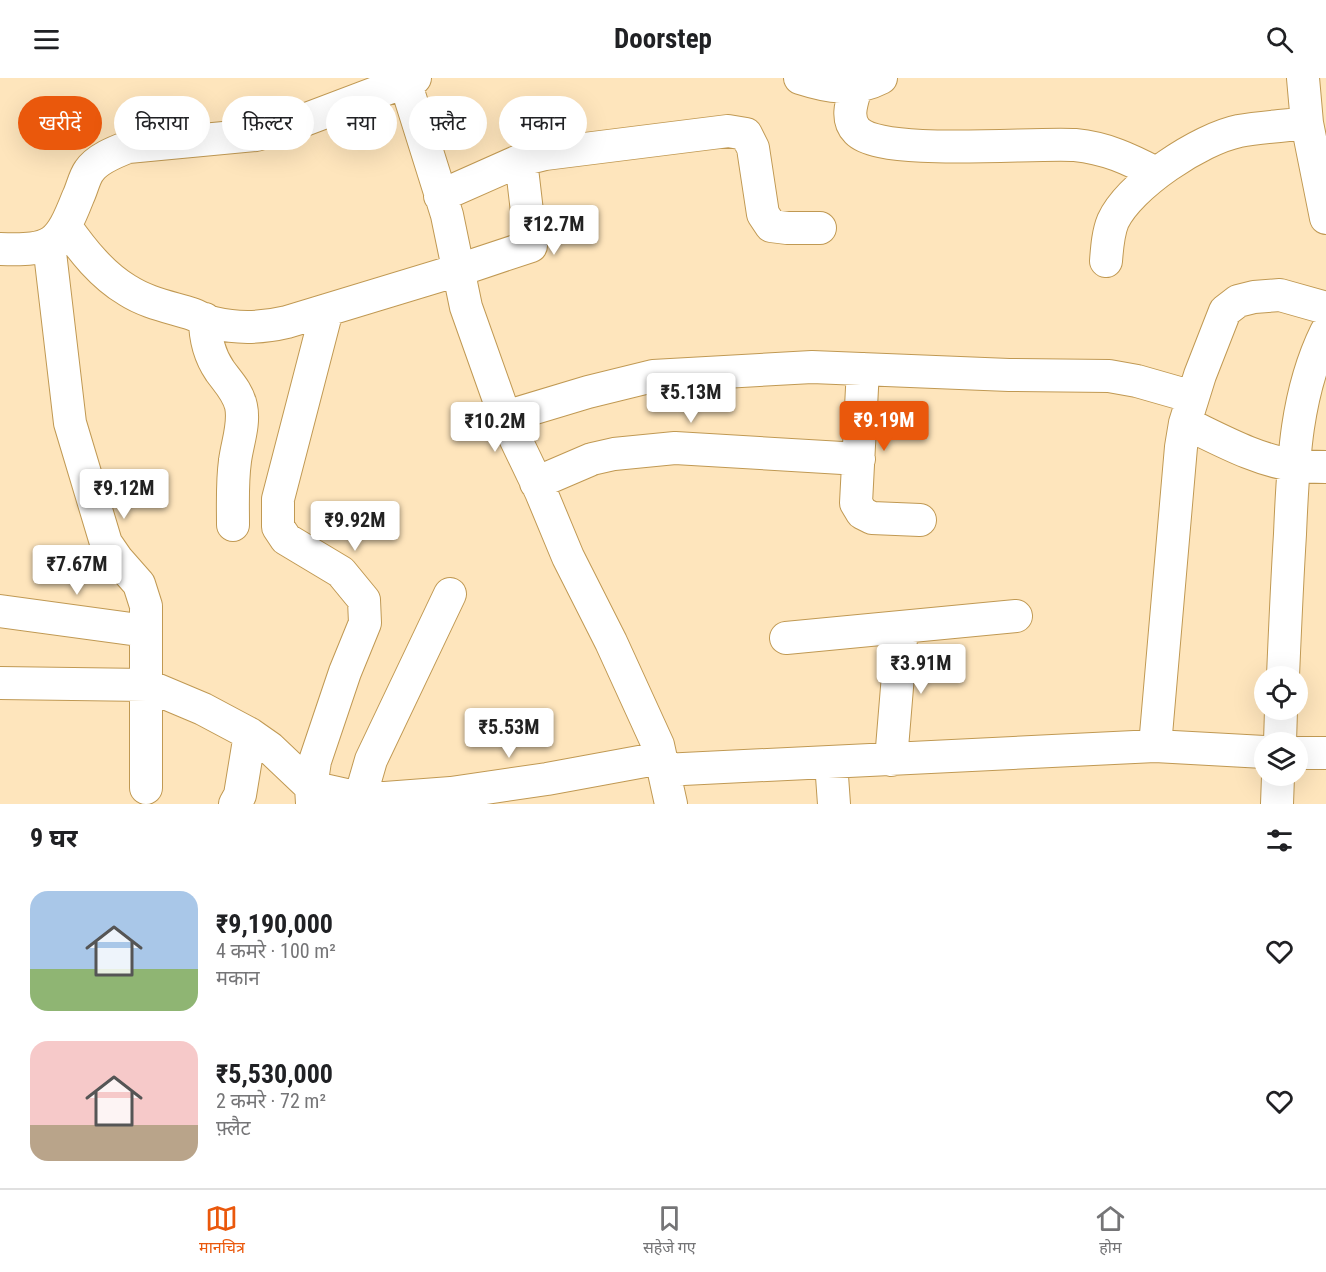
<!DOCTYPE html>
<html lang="hi">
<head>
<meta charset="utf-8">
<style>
  :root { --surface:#fff; --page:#f2f2f2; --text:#202124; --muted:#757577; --line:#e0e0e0; --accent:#ea580c }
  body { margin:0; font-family:"Roboto Condensed","Noto Sans Devanagari",sans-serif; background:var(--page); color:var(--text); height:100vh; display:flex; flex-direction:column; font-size:22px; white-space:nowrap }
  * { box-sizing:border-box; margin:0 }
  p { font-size:20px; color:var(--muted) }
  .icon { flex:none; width:33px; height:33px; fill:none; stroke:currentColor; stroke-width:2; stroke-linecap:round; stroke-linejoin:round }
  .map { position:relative; height:726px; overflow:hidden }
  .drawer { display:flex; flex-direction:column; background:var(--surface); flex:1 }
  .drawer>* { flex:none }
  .top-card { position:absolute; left:18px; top:18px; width:600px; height:54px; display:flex; gap:12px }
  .tools { position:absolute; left:1254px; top:588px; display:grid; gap:12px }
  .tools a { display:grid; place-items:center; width:54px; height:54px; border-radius:50%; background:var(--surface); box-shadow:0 6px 24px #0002; font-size:30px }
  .price { position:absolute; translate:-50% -51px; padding:0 14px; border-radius:6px; background:#fff; color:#222; font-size:20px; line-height:39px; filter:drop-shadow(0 2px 3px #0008) }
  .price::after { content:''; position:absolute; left:50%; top:36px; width:18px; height:14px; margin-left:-9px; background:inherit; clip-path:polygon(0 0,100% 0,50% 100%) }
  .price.selected { background:var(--accent); color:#fff }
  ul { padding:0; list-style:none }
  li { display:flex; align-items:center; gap:18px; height:150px; padding:0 30px }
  li span { display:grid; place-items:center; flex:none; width:168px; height:120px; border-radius:18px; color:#555 }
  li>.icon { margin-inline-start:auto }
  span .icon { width:72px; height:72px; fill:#fffc; stroke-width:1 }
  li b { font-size:26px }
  h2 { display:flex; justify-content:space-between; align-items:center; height:72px; padding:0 30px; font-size:26px }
  .tag { padding:0 21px; border-radius:27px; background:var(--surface); box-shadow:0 6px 24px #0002; font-size:21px; line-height:54px }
  .tag.selected { background:var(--accent); color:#fff }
  header { display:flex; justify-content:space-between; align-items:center; height:78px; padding:0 30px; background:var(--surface); font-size:27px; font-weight:700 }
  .tabs { display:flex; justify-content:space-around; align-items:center; height:84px; border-top:2px solid var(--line); background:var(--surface); font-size:16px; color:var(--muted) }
  .tabs a { display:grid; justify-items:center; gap:3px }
  .tabs .selected { color:var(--accent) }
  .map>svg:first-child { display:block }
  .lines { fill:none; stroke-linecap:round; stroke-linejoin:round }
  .minor-casing { stroke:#c09953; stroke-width:34 }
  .minor { stroke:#fff; stroke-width:32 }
</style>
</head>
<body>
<header><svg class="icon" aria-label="menu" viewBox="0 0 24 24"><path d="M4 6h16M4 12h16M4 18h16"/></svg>Doorstep<svg class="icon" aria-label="search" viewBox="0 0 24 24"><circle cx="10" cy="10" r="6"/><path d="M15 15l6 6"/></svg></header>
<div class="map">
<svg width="1326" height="726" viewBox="0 0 1326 726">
  <rect width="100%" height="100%" fill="#fee5bc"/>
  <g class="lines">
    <!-- minor casing -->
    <g class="minor-casing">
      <path id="minor" d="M404 0 447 137 466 229 505 339 541 414 568 479 611 564 658 667 671 726
        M800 0C828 9 854 14 881 0
        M1303 0 1307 45 1326 140
        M856 10C852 23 845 41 857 53 882 79 1034 64 1075 67 1106 70 1129 81 1156 95
        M440 118 521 82 545 76 728 53 746 56 753 70 763 136 771 148 787 150H820
        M66 149C83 173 102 197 127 212 147 225 170 229 192 236 200 239 206 243 214 245 239 251 262 250 287 244L465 190 531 168 521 82
        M49 166 70 345 106 465 117 481 139 506 146 528V710
        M0 171C53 173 59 167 78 119 82 111 84 100 89 93 97 81 115 74 128 69L256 57 291 47 415 0
        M1106 183C1107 170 1108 155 1113 143 1130 107 1200 61 1239 53 1261 49 1285 48 1307 45
        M205 241C205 260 209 277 220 293 228 304 238 314 241 328 245 346 237 366 235 383 232 404 233 426 233 447
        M863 291 856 425 862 435 872 440 920 442
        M505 339 588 314 653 298 812 289 1009 297 1109 298 1137 303 1193 319
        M1185 345C1219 361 1256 382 1293 387 1304 389 1315 389 1326 389
        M536 405 592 381 614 376 675 370 859 381
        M0 533 146 553
        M786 560 1016 538
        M1283 598C1285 551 1287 504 1290 456 1293 387 1295 317 1326 254
        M0 605 146 607 203 631 250 656 270 670 311 709 360 720H385L451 715 547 701 661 680
        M1280 664 1281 632
        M1155 668 1181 369 1185 345 1200 297 1225 233 1238 223 1254 219 1280 217 1326 230
        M1298 675H1326
        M891 682 902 549
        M831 684 834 726
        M663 692 1155 668 1264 674
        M312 725 311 709 315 683 345 594 365 545 364 522 341 494 286 461 278 449V421L327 232
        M235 726 240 717 250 656
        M360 726V720L371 682 450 516
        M1277 726 1278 698"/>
    </g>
    <!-- minor -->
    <use href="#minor" class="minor"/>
  </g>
</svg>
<div class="tools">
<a><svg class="icon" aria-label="locate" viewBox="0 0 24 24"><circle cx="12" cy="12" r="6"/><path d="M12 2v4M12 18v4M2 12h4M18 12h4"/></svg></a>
<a><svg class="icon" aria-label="layers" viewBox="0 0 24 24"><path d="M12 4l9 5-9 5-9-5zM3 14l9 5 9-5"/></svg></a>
</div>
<b class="price" style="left:554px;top:178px">₹12.7M</b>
<b class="price" style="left:691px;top:346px">₹5.13M</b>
<b class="price selected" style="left:884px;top:374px">₹9.19M</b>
<b class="price" style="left:495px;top:375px">₹10.2M</b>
<b class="price" style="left:124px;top:442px">₹9.12M</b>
<b class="price" style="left:355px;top:474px">₹9.92M</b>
<b class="price" style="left:77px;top:518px">₹7.67M</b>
<b class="price" style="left:921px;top:617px">₹3.91M</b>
<b class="price" style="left:509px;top:681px">₹5.53M</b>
<div class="top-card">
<a class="tag selected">खरीदें</a>
<a class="tag">किराया</a>
<a class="tag">फ़िल्टर</a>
<a class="tag">नया</a>
<a class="tag">फ़्लैट</a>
<a class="tag">मकान</a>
</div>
</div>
<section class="drawer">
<h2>9 घर<svg class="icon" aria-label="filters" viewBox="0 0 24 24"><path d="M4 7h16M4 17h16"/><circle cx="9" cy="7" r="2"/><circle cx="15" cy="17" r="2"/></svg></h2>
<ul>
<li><span style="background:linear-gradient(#a9c7e8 65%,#8fb573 0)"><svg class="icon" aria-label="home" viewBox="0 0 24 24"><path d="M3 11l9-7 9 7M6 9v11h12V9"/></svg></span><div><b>₹9,190,000</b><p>4 कमरे · 100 m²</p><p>मकान</p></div><svg class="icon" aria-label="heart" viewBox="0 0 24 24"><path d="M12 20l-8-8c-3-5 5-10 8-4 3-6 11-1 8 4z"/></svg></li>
<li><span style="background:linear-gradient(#f6c9c9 70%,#b9a48a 0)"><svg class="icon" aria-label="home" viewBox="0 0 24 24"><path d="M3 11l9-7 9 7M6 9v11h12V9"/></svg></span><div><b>₹5,530,000</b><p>2 कमरे · 72 m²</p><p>फ़्लैट</p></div><svg class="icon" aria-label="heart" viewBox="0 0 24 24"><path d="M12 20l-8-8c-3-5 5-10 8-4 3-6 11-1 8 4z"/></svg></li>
</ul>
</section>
<nav class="tabs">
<a class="selected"><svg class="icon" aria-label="map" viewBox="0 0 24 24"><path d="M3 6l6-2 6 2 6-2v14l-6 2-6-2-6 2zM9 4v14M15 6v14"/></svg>मानचित्र</a>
<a><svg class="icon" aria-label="saved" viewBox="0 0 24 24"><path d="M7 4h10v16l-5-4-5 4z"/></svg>सहेजे गए</a>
<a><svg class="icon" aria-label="home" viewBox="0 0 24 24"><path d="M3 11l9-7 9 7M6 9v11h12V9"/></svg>होम</a>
</nav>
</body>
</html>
